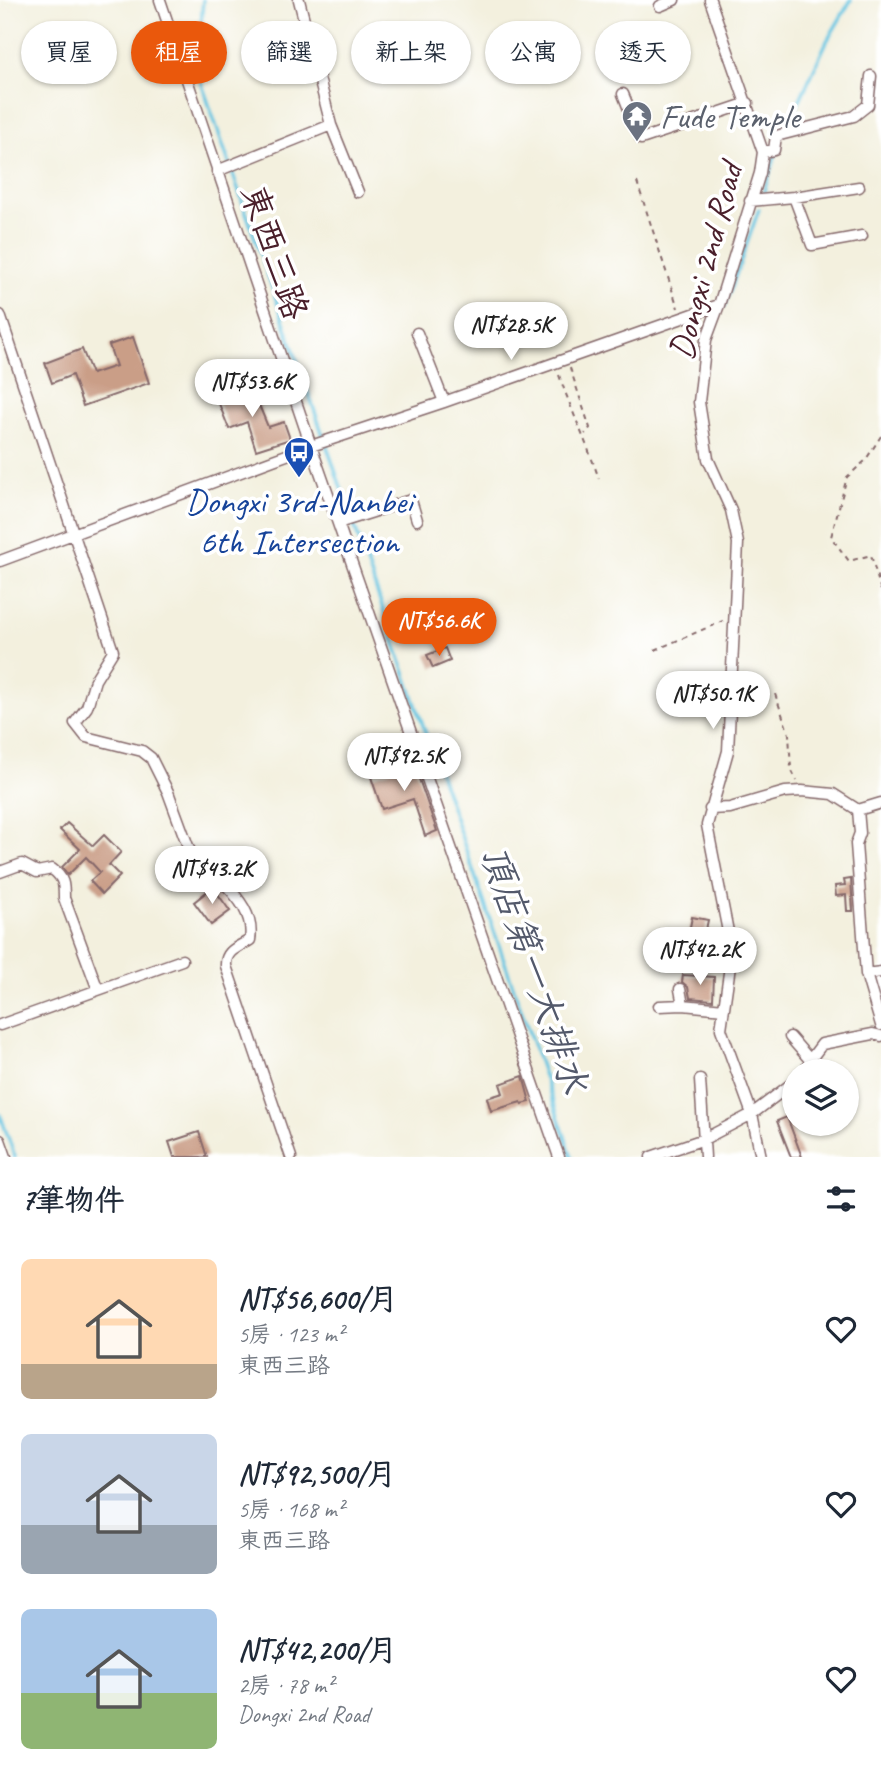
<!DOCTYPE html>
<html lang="zh-TW">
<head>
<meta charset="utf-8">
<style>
  :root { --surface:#fff; --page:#f2f2f3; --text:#1f2937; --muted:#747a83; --accent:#ea580c }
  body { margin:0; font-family:Caveat,"LXGW WenKai TC",sans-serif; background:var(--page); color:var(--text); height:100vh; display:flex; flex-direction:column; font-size:26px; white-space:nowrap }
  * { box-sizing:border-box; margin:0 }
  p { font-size:23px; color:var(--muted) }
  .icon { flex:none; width:38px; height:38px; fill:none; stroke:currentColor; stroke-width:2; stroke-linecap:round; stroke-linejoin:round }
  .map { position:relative; height:1157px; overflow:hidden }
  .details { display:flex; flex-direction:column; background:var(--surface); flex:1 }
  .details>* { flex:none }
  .hud { position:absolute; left:21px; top:21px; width:840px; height:63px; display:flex; gap:14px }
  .fabs { position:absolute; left:782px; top:1059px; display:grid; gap:14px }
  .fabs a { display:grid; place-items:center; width:77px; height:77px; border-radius:50%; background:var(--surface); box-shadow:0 2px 5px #0004; font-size:35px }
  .price { position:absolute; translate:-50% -60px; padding:0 16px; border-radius:24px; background:#fff; color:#222; font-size:23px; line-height:46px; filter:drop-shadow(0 2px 4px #0008) }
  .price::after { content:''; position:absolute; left:50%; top:42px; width:21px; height:16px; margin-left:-10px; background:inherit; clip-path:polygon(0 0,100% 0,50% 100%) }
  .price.on { background:var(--accent); color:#fff }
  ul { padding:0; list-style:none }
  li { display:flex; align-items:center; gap:21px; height:175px; padding:0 21px }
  li span { display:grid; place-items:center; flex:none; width:196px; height:140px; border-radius:10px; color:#555 }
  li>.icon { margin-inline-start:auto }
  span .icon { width:84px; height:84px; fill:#fffc; stroke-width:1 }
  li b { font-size:30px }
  h2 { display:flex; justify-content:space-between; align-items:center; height:84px; padding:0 21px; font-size:30px }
  .pill { padding:0 24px; border-radius:32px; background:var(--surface); box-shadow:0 2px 5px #0004; font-size:24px; line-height:63px }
  .pill.on { background:var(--accent); color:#fff }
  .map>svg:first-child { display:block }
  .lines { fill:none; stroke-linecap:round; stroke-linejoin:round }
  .stream { stroke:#63c5e2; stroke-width:3.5 }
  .building { fill:#ca9e87 }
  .minor-casing { stroke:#85686a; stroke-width:13 }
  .path { stroke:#85686a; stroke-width:2; stroke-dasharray:5 5; stroke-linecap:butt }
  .minor { stroke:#fff; stroke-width:10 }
  .labels { text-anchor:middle; stroke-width:7; stroke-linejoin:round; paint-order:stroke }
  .worship-label { font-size:35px; fill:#5b616d; stroke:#fff; text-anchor:start }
  .street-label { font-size:35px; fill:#4a1f2b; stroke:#fff }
  .transit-label { font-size:35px; fill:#164399; stroke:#fff }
  .water-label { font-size:37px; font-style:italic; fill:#53596b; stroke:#fff }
</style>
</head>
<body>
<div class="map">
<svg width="881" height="1157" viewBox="0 0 881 1157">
  <rect width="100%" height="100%" fill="#fff"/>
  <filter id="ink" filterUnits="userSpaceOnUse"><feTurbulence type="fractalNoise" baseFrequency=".0143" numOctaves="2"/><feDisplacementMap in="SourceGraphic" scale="14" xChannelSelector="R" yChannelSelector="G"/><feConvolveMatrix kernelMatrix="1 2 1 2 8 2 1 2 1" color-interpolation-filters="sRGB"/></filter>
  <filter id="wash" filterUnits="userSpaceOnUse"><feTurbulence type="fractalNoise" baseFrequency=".00686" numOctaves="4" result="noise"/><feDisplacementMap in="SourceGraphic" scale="28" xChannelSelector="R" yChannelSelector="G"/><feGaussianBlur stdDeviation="1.57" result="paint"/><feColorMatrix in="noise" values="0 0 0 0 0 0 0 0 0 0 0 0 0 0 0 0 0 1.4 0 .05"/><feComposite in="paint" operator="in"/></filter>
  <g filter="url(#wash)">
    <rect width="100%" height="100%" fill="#f3f0de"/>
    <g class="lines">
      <!-- stream -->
      <path class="stream" d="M203 0 197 70 572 1157
        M782 127 790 121 827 41 851 0
        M764 191 776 153
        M725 306 759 209
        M0 1114 15 1157"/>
    </g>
    <g id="blocks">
      <!-- building -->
      <path class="building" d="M133 337 149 383 83 406 72 375 52 383 45 363 82 349 92 374 116 366 109 345Z
        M252 388 268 427 284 422 290 439 256 450 247 422 229 429 218 401Z
        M445 648 450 661 433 668 427 655Z
        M413 762 437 831 425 836 413 799 382 809 371 777Z
        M67 823 93 846 104 835 121 852 109 865 120 876 102 894 90 881 100 872 86 857 68 875 62 867 80 849 60 830Z
        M851 879 853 911H847L846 895 836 896 835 886 845 885 844 880Z
        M209 890H215L230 911 211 925 194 902Z
        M692 917 708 920 704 939 722 942 723 960 685 952Z
        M683 975 714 977 713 1000 690 998 688 987 682 982Z
        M523 1076 530 1102 522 1104 521 1102 491 1111 487 1098 503 1093 500 1084Z
        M787 1117 802 1157H791L777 1121Z
        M199 1132 207 1157H174L169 1142Z"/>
    </g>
  </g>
  <g filter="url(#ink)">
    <use href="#blocks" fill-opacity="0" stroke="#85686a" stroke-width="2"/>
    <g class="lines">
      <!-- minor casing -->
      <g class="minor-casing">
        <path id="minor" d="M160 0 311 446 559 1157
          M299 0 331 125
          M710 0 763 152 760 173 719 305 706 340 699 402 708 459 731 510 738 543 728 751 707 825 732 952 721 1029 752 1114 761 1157
          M660 6 674 0
          M623 94 641 139 748 103
          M763 152 774 150 776 136 854 116 868 105 871 76
          M217 171 331 125 358 192
          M794 197 812 245 862 236
          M750 201 794 197 859 187
          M0 315 113 651 95 680 87 707 75 723 86 737 142 751 151 758 168 792 199 876 211 883 222 881C239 898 254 916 250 940 239 947 225 950 226 966L291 1157
          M417 333 444 402
          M338 523 411 500 417 520
          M0 561 311 446 444 402 719 305
          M710 809 730 808 785 792 802 791 833 794 858 810 881 803
          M858 810 860 833 856 844 866 974 881 1025
          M0 872 22 864 37 872 52 869C64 878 64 884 64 898L98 990
          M866 974 881 972
          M680 989 683 1005
          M659 1006 683 1005 724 1009
          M0 1025 182 960
          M790 1037 810 1060
          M806 1071 810 1060 822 1044 873 1034 881 1036
          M700 1080 705 1157
          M0 1140 6 1157
          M651 1157 704 1139 752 1114 794 1082"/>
      </g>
      <!-- path -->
      <path class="path" d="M637 182 678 308
        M570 368 590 428 585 434
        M559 375C571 410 587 443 599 479
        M881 436 865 461 847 477 831 537 849 561 871 555 881 591
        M655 650 723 621
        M775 694 789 734 791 769 797 781"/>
      <!-- minor -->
      <use href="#minor" class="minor"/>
    </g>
  </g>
  <!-- icons -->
  <defs>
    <g id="temple-pin" transform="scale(1.575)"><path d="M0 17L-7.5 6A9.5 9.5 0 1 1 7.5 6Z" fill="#6b7280" stroke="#fff"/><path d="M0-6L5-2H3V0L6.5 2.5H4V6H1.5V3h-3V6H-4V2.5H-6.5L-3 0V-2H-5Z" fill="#fff"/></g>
    <g id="bus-pin" transform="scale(1.575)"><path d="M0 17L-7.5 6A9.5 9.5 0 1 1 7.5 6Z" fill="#1a4fb4" stroke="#fff"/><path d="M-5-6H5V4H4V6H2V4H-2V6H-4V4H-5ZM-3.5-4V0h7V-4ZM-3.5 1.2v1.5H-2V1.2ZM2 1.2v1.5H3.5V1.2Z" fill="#fff"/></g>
  </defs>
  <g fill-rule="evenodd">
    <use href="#temple-pin" x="637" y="116"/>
    <use href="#bus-pin" x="299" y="452"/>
  </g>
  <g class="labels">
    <!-- worship labels -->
    <g class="worship-label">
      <text x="660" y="128">Fude Temple</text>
    </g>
    <!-- street labels -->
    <g class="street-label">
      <text transform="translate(275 252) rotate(71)" y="12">東西三路</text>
      <text transform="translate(705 261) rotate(-75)" y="12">Dongxi 2nd Road</text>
    </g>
    <!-- transit labels -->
    <g class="transit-label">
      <text x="299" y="513">Dongxi 3rd-Nanbei<tspan x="299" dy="40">6th Intersection</tspan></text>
    </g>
    <!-- water labels -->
    <g class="water-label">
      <text transform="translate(535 969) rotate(71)" y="13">頂店第一大排水</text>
    </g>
  </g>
</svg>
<div class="fabs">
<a><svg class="icon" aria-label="layers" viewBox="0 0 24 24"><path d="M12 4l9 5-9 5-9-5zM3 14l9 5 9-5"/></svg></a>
</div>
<b class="price" style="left:511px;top:362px">NT$28.5K</b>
<b class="price" style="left:252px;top:419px">NT$53.6K</b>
<b class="price on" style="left:439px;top:658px">NT$56.6K</b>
<b class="price" style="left:713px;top:731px">NT$50.1K</b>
<b class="price" style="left:404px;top:793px">NT$92.5K</b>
<b class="price" style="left:212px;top:906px">NT$43.2K</b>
<b class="price" style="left:700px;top:987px">NT$42.2K</b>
<div class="hud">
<a class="pill">買屋</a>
<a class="pill on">租屋</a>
<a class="pill">篩選</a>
<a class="pill">新上架</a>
<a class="pill">公寓</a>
<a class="pill">透天</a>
</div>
</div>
<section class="details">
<h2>7筆物件<svg class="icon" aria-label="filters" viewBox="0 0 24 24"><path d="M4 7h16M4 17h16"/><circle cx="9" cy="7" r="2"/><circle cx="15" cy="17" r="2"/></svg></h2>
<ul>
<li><span style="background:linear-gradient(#ffd9b3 75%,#b9a48a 0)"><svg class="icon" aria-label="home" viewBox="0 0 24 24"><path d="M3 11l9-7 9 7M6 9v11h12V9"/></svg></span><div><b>NT$56,600/月</b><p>5房 · 123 m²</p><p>東西三路</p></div><svg class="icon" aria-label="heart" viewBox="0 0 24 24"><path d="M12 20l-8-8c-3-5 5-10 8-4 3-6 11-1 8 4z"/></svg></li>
<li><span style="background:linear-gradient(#c9d6e8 65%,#9aa5b1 0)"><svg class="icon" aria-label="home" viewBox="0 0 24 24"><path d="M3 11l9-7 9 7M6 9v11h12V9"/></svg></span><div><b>NT$92,500/月</b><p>5房 · 168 m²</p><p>東西三路</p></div><svg class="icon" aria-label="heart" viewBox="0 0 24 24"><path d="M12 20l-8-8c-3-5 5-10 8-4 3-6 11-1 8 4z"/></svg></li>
<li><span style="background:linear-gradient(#a9c7e8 60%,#8fb573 0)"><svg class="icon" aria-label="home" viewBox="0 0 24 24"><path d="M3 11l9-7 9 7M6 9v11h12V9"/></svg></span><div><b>NT$42,200/月</b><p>2房 · 78 m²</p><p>Dongxi 2nd Road</p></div><svg class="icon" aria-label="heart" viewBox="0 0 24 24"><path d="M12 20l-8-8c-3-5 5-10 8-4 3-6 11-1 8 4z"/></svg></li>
</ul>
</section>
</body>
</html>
